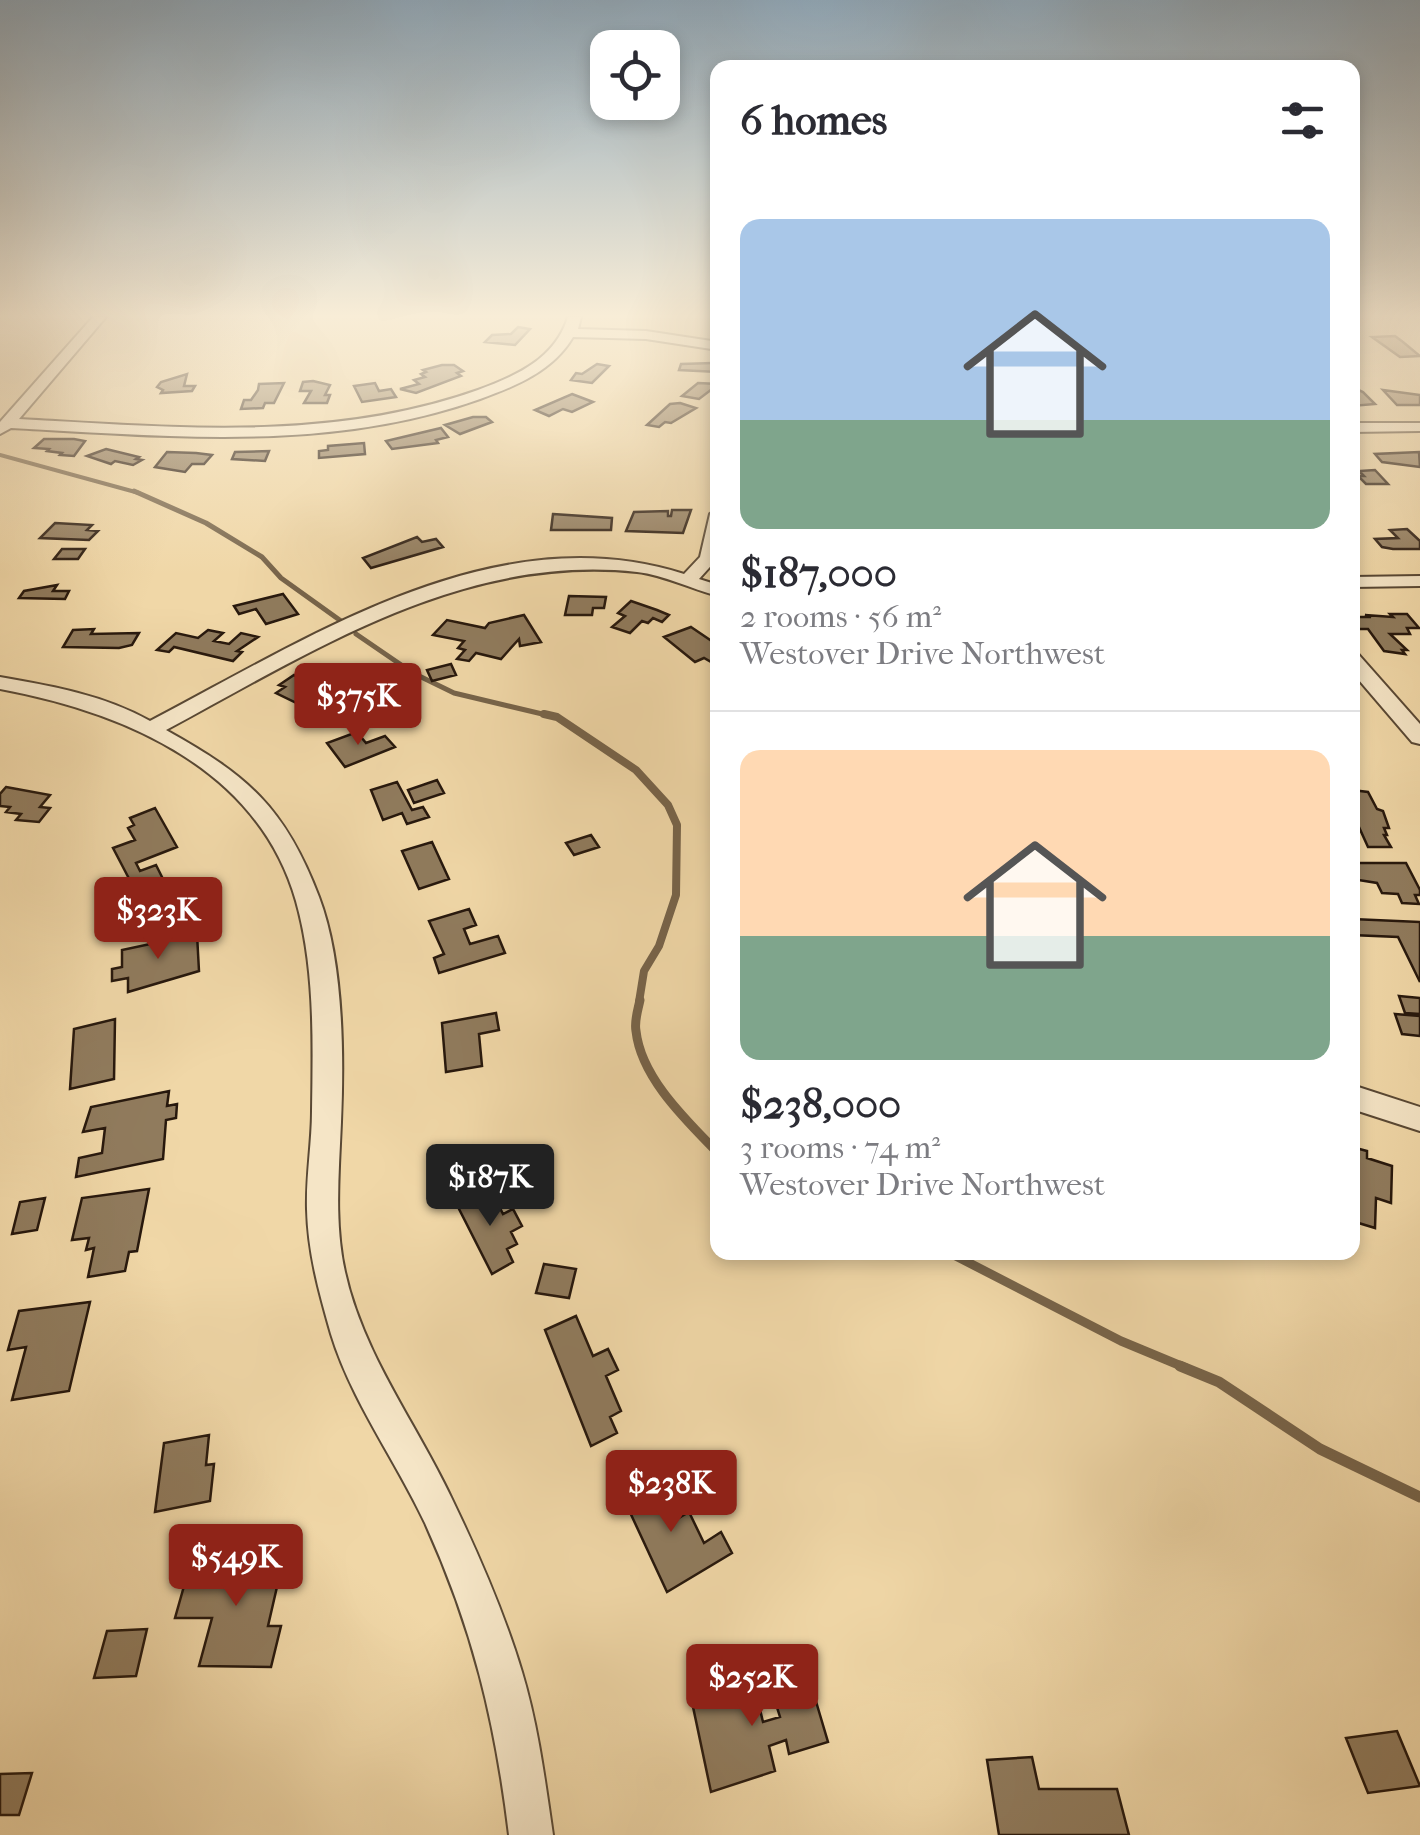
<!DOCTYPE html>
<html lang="en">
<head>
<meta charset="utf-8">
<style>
  :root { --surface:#fff; --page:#f7f7f7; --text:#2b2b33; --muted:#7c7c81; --line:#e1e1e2; --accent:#8f2418 }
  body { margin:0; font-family:"IM FELL French Canon",serif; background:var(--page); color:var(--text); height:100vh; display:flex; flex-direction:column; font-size:38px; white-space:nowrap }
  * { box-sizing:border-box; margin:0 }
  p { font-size:32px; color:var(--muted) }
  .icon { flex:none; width:55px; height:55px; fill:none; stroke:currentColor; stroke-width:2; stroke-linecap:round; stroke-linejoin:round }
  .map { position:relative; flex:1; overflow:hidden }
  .side { position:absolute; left:710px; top:60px; width:650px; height:1200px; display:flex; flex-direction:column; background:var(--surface); border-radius:20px; box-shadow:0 5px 15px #0003 }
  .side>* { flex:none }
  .buttons { position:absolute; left:590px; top:30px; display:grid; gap:20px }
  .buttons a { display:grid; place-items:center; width:90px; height:90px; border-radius:20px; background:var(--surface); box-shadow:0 5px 15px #0003; font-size:50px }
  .price { position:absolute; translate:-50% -85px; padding:0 22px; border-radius:10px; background:var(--accent); color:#fff; font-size:32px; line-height:65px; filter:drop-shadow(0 2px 5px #0008) }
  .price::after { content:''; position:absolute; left:50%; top:60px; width:30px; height:22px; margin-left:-15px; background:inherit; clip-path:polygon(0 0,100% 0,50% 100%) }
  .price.active { background:#222; color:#fff }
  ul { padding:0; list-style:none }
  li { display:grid; align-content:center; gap:20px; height:530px; padding:0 30px }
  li+li { border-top:2px solid var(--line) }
  li span { display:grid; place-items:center; height:310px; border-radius:20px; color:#555 }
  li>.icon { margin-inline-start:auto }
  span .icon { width:180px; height:180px; fill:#fffc; stroke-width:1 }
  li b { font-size:42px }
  h2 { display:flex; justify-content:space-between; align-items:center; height:120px; padding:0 30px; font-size:42px }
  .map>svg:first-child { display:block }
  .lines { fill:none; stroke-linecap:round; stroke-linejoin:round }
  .stream-far4 { stroke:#77644a; stroke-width:4 }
  .stream-far3 { stroke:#77644a; stroke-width:5 }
  .stream-far2 { stroke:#77644a; stroke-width:8 }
  .stream-far1 { stroke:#77644a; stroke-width:9 }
  .stream { stroke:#77644a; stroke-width:11 }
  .building { fill:#907b5d; stroke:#27180d; stroke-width:2.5 }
  .minor-casing { stroke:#594834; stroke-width:4 }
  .minor { fill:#f5e5c6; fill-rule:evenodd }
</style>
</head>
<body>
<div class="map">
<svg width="1420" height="1835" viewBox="0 0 1420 1835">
  <rect width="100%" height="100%" fill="#f0d7a7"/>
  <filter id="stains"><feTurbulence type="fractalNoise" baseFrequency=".002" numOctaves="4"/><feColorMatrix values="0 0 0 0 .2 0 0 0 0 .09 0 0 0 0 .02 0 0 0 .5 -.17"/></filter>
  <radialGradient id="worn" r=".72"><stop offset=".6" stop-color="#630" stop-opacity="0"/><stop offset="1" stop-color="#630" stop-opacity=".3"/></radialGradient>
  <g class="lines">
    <!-- stream-far4 -->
    <path class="stream-far4" d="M0 455 139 493"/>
    <!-- stream-far3 -->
    <path class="stream-far3" d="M134 491 206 523 262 557 281 578 341 621
      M356 634 413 673 454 693 555 717"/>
    <!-- stream-far2 -->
    <path class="stream-far2" d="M544 714 557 717 636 770 668 805 677 825 676 895 659 946 644 971 639 1002"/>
    <!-- stream-far1 -->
    <path class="stream-far1" d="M640 1000C638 1010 634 1021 636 1031 641 1078 687 1121 718 1153
      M948 1252 1121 1341 1186 1368"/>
    <!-- stream -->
    <path class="stream" d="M1180 1366 1219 1382 1320 1449 1420 1497"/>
  </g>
  <!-- building -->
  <path class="building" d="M518 327 530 329 515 345 485 342 492 335 511 334Z
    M1395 336 1403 342 1420 356 1400 357 1372 337Z
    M713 363H718V372L679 370 681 364Z
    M597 364 609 366 592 383 571 380 576 373 582 374Z
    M442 365H454L463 371 457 373 461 376 416 393 400 389 419 384 414 380 425 377 421 374 426 372 423 370Z
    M187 374 184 386H195L192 391 161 393 163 390 157 387 161 382Z
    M313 381 330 385 325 395H330L327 403H304L311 391H300L303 382Z
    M284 383 274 403H265L263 408 241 409 244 400H251L258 390 259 384Z
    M375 383 379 391 391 389 396 397 362 402 354 386Z
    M698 383 718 384V389H712L699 399 682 396Z
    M1352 387 1363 392 1375 404 1352 406Z
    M1383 390 1420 395V405H1397Z
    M572 394 593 402 572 412 563 409 549 416 535 410Z
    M680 403 696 408 671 423 665 422 659 427 647 425 670 404Z
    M473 417H486L492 422 460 434 445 425Z
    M441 428 448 437 436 440 438 443 392 449 386 441Z
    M44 439H74L85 441 74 456 60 455 62 453 47 451 49 449 34 448Z
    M364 443 365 454 319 458V451L328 450V446Z
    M106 449 139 457 136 459 142 460 133 465 115 461 111 464 87 456Z
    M269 451 265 461 232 459 235 452Z
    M167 452 196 453 212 455 204 464H192L185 472 155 467Z
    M1419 452 1420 467 1382 462 1375 454Z
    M1375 470 1388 484H1366L1358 476H1364L1359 471Z
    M672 510H691L683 533 626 531 634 512 668 511V516H671Z
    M553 514 612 518 611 530H551Z
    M55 523 92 525 87 530 98 531 89 540 40 538Z
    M1407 529 1420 541V549H1393L1382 547 1375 539 1398 538 1390 530Z
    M417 537 422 542 436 539 443 547 371 568 363 558Z
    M62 549H85L78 559H54Z
    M57 585 53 591H69L65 599 19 598 24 591Z
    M283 594 298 614 266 624 256 609 239 614 234 606Z
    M569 596 606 597 604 608H593L592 615H565Z
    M631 601 657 610 669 615 662 622 653 618 648 623 642 621 630 633 612 627 625 616 618 613Z
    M1390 614H1407L1419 628H1407L1410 634H1390L1407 650H1402L1405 654 1384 651 1368 629H1359L1352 621V617H1371L1365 615 1393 617Z
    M524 615 541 642 520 646 519 639 501 659 476 653 469 661 457 659 465 650 458 648 464 641 433 635 447 620 485 628 489 623Z
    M691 627 716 644 718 666 704 658 695 662 664 637Z
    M94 629 91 634 139 633 132 645 119 648 63 647 73 630Z
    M208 630 223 633 214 641 229 644 241 633 258 637 237 651 242 652 233 661 174 647 169 652 157 650 176 633 198 638Z
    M451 664 456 675 432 681 427 670Z
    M294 675 313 684 334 694 311 710 276 693 285 687 279 685Z
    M357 732 366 743 385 736 395 747 345 767 327 743Z
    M437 780 444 793 414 803 408 790Z
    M397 782 412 810 423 807 429 817 407 824 402 813 383 820 371 790Z
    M6 787 50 795 40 807 50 808 39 822 16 820 21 814 6 812 10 807 0 806V794Z
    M1352 790 1368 792 1377 809 1383 811 1389 828H1384L1387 835H1384L1391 847H1368L1358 825 1352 822Z
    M155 808 177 847 136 863 140 871 156 865 164 881 136 892 113 848 135 840 128 828 134 825 130 818Z
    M591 835 599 847 574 855 566 843Z
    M432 842 449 879 419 889 402 851Z
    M1352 863H1406L1420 890V895H1415L1419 904 1402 903 1398 894 1382 893 1377 883 1352 879Z
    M469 909 476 925 464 929 470 944 498 936 505 953 439 973 434 958 444 954 429 921Z
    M1352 919 1420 922V982L1398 937 1352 935Z
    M197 934 199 971 128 992V978L112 981V969L122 967V950Z
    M1399 996 1420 998V1014L1405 1013Z
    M496 1013 499 1030 479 1034 482 1066 446 1072 442 1023Z
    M1395 1014 1420 1016V1036L1402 1034Z
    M115 1019 114 1079 70 1089 74 1029Z
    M169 1091 167 1106 177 1104 176 1118 166 1120 163 1159 76 1177 79 1158 102 1153 105 1128 83 1132 91 1107Z
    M1352 1147 1367 1151V1158L1392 1166 1391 1203 1376 1198 1375 1228 1352 1221Z
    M149 1189 137 1251 129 1252 125 1271 88 1277 94 1248 86 1250 89 1238 72 1240 82 1198Z
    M480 1190 487 1202 495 1198 503 1214 513 1209 522 1226 511 1232 517 1244 507 1249 513 1262 492 1274 456 1203Z
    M45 1198 37 1230 12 1234 20 1202Z
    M544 1264 576 1269 569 1298 536 1293Z
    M90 1302 69 1391 12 1400 26 1347 8 1350 19 1311Z
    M576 1316 593 1356 608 1349 618 1370 606 1376 621 1411 610 1417 617 1433 591 1446 545 1330Z
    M209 1435 206 1465 214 1464 210 1501 155 1512 164 1443Z
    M655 1473 677 1519 689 1512 704 1543 721 1532 732 1553 667 1592 621 1493Z
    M226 1552H285L268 1626H281L271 1667 199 1666 212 1618H175L188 1572 220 1573Z
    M147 1629 136 1676 94 1678 107 1631Z
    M748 1660 763 1722 780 1717 775 1701 812 1688 828 1742 789 1754 786 1740 769 1746 775 1771 711 1792 692 1702 729 1691 724 1668Z
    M1397 1731 1420 1786 1368 1793 1346 1738Z
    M1032 1757 1039 1789H1117L1129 1835H999L987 1760Z
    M32 1773 19 1815H0V1774Z"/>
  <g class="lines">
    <!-- minor casing -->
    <g class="minor-casing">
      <path id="minor" d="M93 317H106L19 419C173 427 329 443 478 390 516 376 555 359 568 317H581L578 329 646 331 718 342V350L646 339 573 337C553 371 516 386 480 399 329 453 168 436 11 428L0 434V422Z
        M1352 423H1420V431L1352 432Z
        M718 509V558L699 579 718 585V596C691 589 664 575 637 572 463 553 313 651 166 730 247 775 285 807 319 897 343 960 344 1055 341 1122 339 1172 334 1223 345 1272 363 1354 416 1423 451 1497 478 1553 504 1612 522 1672 538 1725 545 1780 553 1835H509C495 1720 473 1629 425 1523 396 1461 351 1400 331 1334 319 1292 308 1253 307 1209 306 1176 312 1143 312 1111 313 1041 315 968 296 901 258 768 124 712 0 689V677C52 686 104 695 150 721 311 637 495 514 684 574L700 557 710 514Z
        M1420 576V586L1352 587V577Z
        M1352 653 1359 655 1420 724V744L1412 742 1352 672Z
        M1352 1085 1420 1107V1131L1352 1109Z"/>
    </g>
    <!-- minor -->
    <use href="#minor" class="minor"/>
  </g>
  <!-- sky -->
  <linearGradient id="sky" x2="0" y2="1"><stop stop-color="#90a8b9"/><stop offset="0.55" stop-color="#f8edd7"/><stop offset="1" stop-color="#f8edd7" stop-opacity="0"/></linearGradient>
  <rect width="1420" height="574" fill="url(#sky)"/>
  <rect width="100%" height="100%" filter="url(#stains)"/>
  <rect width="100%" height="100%" fill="url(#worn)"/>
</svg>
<div class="buttons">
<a><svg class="icon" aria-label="locate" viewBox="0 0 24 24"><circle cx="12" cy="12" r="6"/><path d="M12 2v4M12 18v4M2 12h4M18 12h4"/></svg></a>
</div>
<b class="price" style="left:358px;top:748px">$375K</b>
<b class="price" style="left:158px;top:962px">$323K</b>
<b class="price active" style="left:490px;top:1229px">$187K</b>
<b class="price" style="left:671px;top:1535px">$238K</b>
<b class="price" style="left:236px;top:1609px">$549K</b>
<b class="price" style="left:752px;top:1729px">$252K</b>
<section class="side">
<h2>6 homes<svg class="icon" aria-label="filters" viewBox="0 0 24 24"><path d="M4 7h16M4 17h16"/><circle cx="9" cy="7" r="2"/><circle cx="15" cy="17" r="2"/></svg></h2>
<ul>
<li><span style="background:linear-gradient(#a9c7e8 65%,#7fa58c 0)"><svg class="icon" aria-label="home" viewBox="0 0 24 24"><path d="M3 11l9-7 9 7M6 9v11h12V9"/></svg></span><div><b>$187,000</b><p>2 rooms · 56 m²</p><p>Westover Drive Northwest</p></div></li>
<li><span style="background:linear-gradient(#ffd9b3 60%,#7fa58c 0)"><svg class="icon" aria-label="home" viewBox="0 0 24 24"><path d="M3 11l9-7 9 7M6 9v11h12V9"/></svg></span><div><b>$238,000</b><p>3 rooms · 74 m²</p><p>Westover Drive Northwest</p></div></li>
</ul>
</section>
</div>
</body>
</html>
